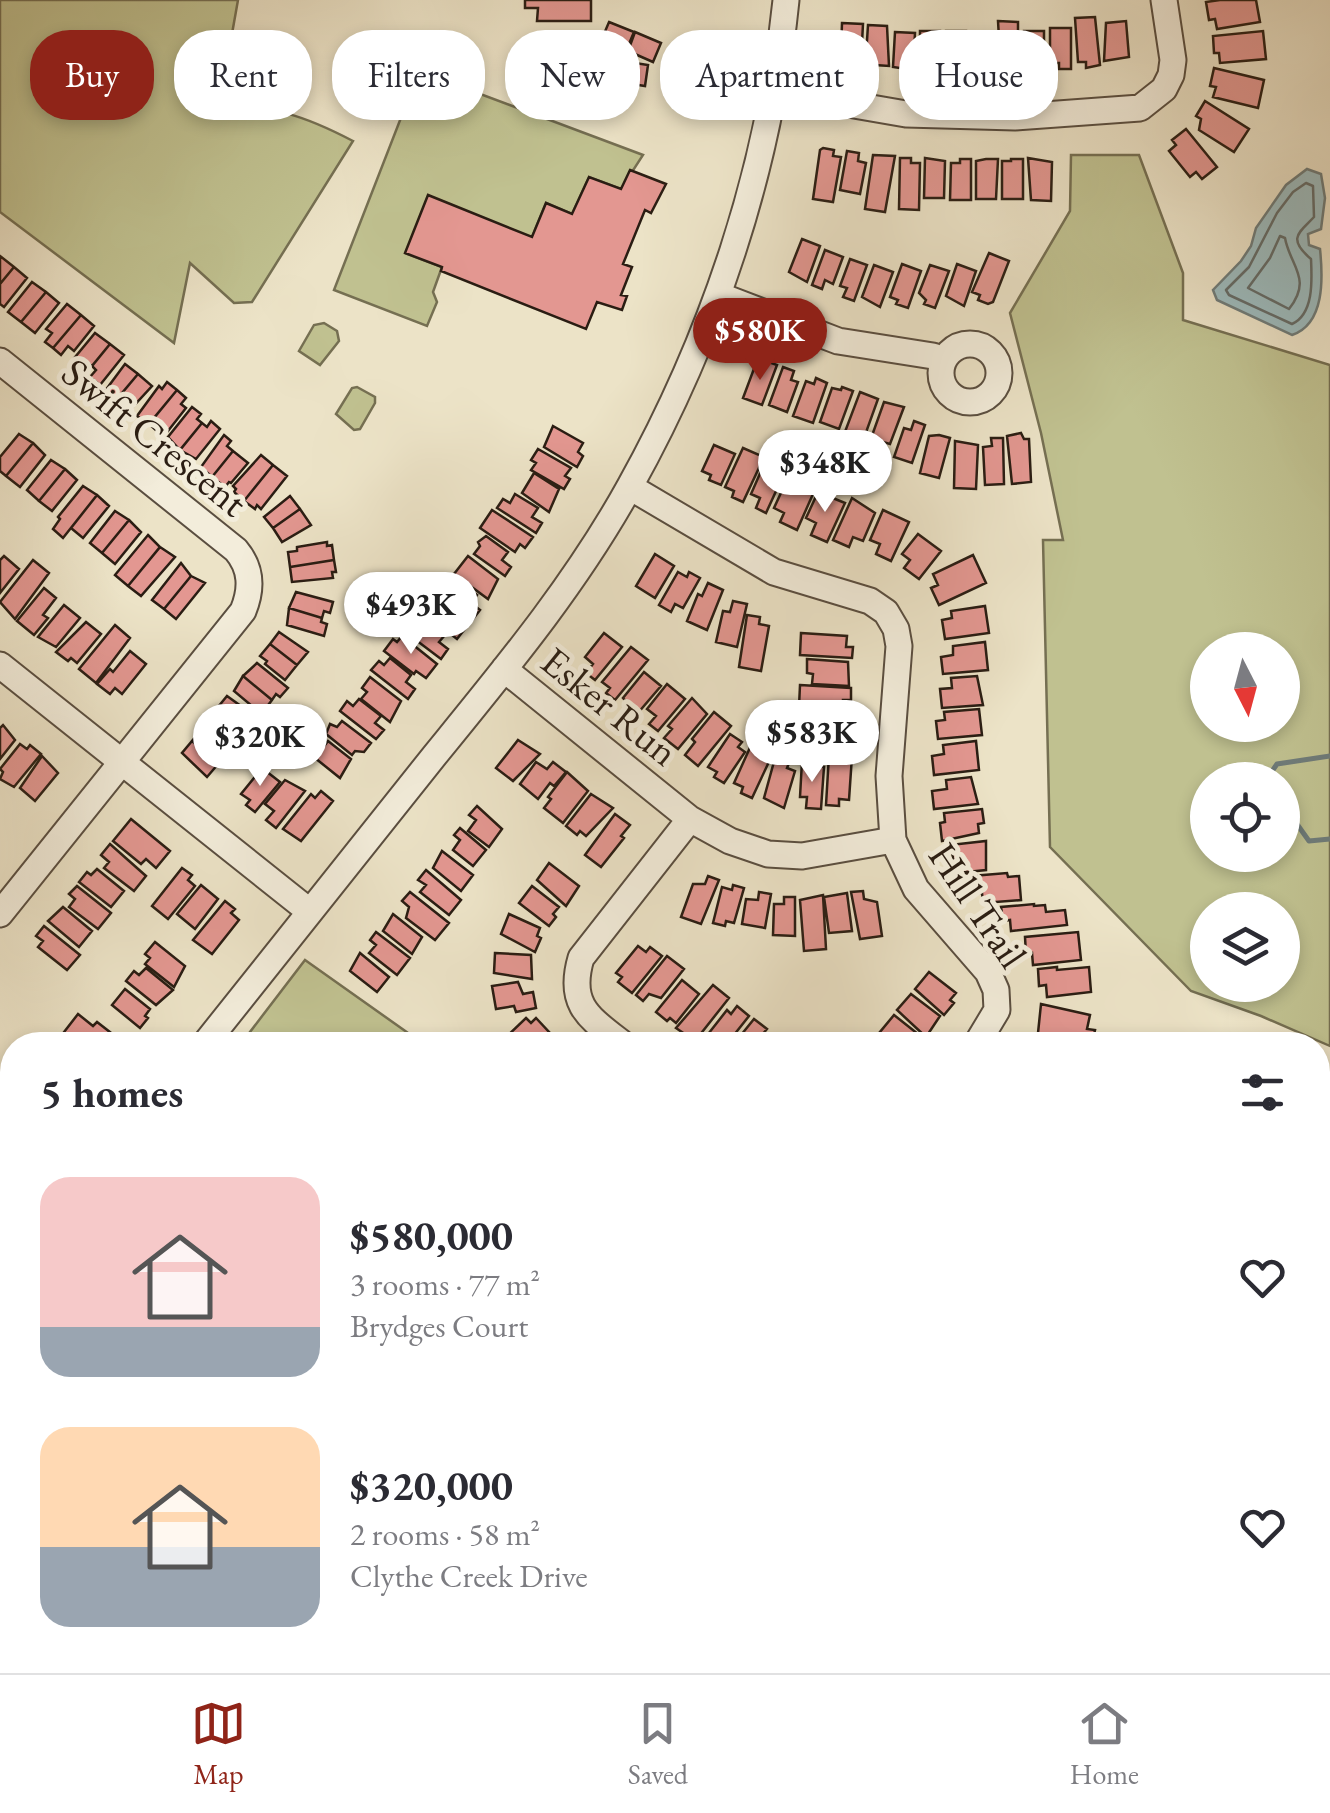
<!DOCTYPE html>
<html lang="en">
<head>
<meta charset="utf-8">
<style>
  :root { --surface:#fff; --page:#f2f2f3; --text:#2b2b33; --muted:#7c7c81; --line:#e1e1e2; --accent:#8f2418 }
  body { margin:0; font-family:"EB Garamond",serif; background:var(--page); color:var(--text); height:100vh; display:flex; flex-direction:column; font-size:38px; white-space:nowrap }
  * { box-sizing:border-box; margin:0 }
  p { font-size:32px; color:var(--muted) }
  .icon { flex:none; width:55px; height:55px; fill:none; stroke:currentColor; stroke-width:2; stroke-linecap:round; stroke-linejoin:round }
  .map { position:relative; flex:1; overflow:hidden }
  .details { position:absolute; left:0px; top:1032px; width:1330px; height:642px; display:flex; flex-direction:column; background:var(--surface); border-radius:40px 40px 0 0; box-shadow:0 5px 15px #0003 }
  .details>* { flex:none }
  .banner { position:absolute; left:30px; top:30px; width:1270px; height:90px; display:flex; gap:20px }
  .needle { width:65px; rotate:174deg }
  .fabs { position:absolute; left:1190px; top:632px; display:grid; gap:20px }
  .fabs a { display:grid; place-items:center; width:110px; height:110px; border-radius:50%; background:var(--surface); box-shadow:0 5px 15px #0003; font-size:50px }
  .price { position:absolute; translate:-50% -85px; padding:0 22px; border-radius:35px; background:#fff; color:#222; font-size:32px; line-height:65px; filter:drop-shadow(0 2px 5px #0008) }
  .price::after { content:''; position:absolute; left:50%; top:60px; width:30px; height:22px; margin-left:-15px; background:inherit; clip-path:polygon(0 0,100% 0,50% 100%) }
  .price.selected { background:var(--accent); color:#fff }
  ul { padding:0; list-style:none }
  li { display:flex; align-items:center; gap:30px; height:250px; padding:0 40px }
  li span { display:grid; place-items:center; flex:none; width:280px; height:200px; border-radius:30px; color:#555 }
  li>.icon { margin-inline-start:auto }
  span .icon { width:120px; height:120px; fill:#fffc; stroke-width:1 }
  li b { font-size:42px }
  h2 { display:flex; justify-content:space-between; align-items:center; height:120px; padding:0 40px; font-size:42px }
  .pill { padding:0 35px; border-radius:40px; background:var(--surface); box-shadow:0 5px 15px #0003; font-size:35px; line-height:90px }
  .pill.selected { background:var(--accent); color:#fff }
  .tab-bar { display:flex; justify-content:space-around; align-items:center; height:140px; border-top:2px solid var(--line); background:var(--surface); font-size:28px; color:var(--muted) }
  .tab-bar a { display:grid; justify-items:center; gap:5px }
  .tab-bar .selected { color:var(--accent) }
  .map>svg:first-child { display:block }
  .green { fill:#c0c190; stroke:#756f52; stroke-width:2.5; fill-rule:evenodd }
  .water { fill:#9dbcbf; stroke:#6f7c7a; stroke-width:2.5 }
  .lines { fill:none; stroke-linecap:round; stroke-linejoin:round }
  .shore { stroke:#646c69; stroke-width:2.5 }
  .stream { stroke:#6f7c7a; stroke-width:5 }
  .building { fill:#e39791; stroke:#2a1d13; stroke-width:2.5 }
  .minor-casing { stroke:#5a4e40; stroke-width:29 }
  .major-casing { stroke:#2a1d13; stroke-width:34 }
  .minor { stroke:#f3eddb; stroke-width:25 }
  .major { stroke:#e6c284; stroke-width:30 }
  .labels { text-anchor:middle; stroke-width:10; stroke-linejoin:round; paint-order:stroke }
  .street-label { font-size:40px; fill:#2a1d13; stroke:#f3eddb }
</style>
</head>
<body>
<div class="map">
<svg width="1330" height="1673" viewBox="0 0 1330 1673">
  <rect width="100%" height="100%" fill="#ece3c7"/>
  <filter id="stains"><feTurbulence type="fractalNoise" baseFrequency=".002" numOctaves="4"/><feColorMatrix values="0 0 0 0 .2 0 0 0 0 .09 0 0 0 0 .02 0 0 0 .5 -.17"/></filter>
  <radialGradient id="worn" r=".72"><stop offset=".6" stop-color="#630" stop-opacity="0"/><stop offset="1" stop-color="#630" stop-opacity=".3"/></radialGradient>
  <!-- green -->
  <path class="green" d="M0 0H238L219 107C273 105 305 116 353 141L252 302 234 303 190 263 174 343 0 212Z
    M423 88 467 89 643 155 621 189 589 177 572 214 546 203 532 237 405 253 442 267 433 292 437 302 427 326 334 290 411 92Z
    M1071 155H1139L1183 273V320L1330 365V1046L1261 1016 1191 991 1050 847 1043 540H1063L1041 433 1010 313 1070 211ZM1208 650H1282V725H1208ZM1208 780H1282V855H1208ZM1208 910H1282V985H1208Z
    M324 323 337 331 339 341 320 365 299 351 314 325Z
    M357 387 375 397V403L360 429 354 430 336 414 352 388Z
    M305 960 425 1045H240Z
    M12 1349V1448L0 1438V1364Z
    M12 1498V1662H403L416 1673H0V1513Z
    M1318 1572 1330 1577V1673H542L529 1663 1318 1662Z"/>
  <!-- water -->
  <path class="water" d="M1307 169 1321 174 1325 198 1321 229 1308 234 1309 245 1320 249C1323 278 1325 324 1292 335L1217 300 1213 290 1241 261 1251 246 1256 228 1286 185Z
    M327 1662 335 1673H101L89 1663Z"/>
  <g class="lines">
    <!-- shore -->
    <path class="shore" d="M1306 183 1313 186 1314 217C1300 232 1286 238 1311 259 1312 280 1314 314 1292 324L1229 295 1226 290 1249 267 1277 213 1293 192Z
      M1280 236 1285 238C1290 266 1313 279 1289 309L1248 288 1270 258Z"/>
    <!-- stream -->
    <path class="stream" d="M1266 780 1277 764 1330 756
      M1282 803 1309 841 1330 839"/>
  </g>
  <!-- building -->
  <path class="building" d="M525 0H591V21H537L538 8H525Z
    M1220 0H1256L1260 22 1217 29 1215 19 1209 20 1206 2Z
    M1095 17 1100 65 1086 68V62H1078L1075 18Z
    M998 21 1018 22V72H1001Z
    M1126 21 1129 57 1104 61 1106 23Z
    M609 22 634 32 626 51 601 41Z
    M842 23 863 24 861 62 849 61V52H841Z
    M868 25 887 26 889 66 875 65V61L869 60V56H866Z
    M1050 28H1071V69H1059V63H1050Z
    M920 31H940V70H928V66L920 61Z
    M946 31H966V66H958V71H945Z
    M1024 31H1044V67H1036V71H1024Z
    M1263 31 1266 59 1220 63 1219 53H1214L1213 36Z
    M635 32 661 43 653 62 628 51Z
    M895 32 915 33 913 70 893 67Z
    M971 33 992 34 993 72 971 69Z
    M593 57 620 61 617 82 590 78Z
    M622 61 648 65 645 86 619 82Z
    M1214 68 1264 80 1258 108 1213 97 1216 87 1210 86Z
    M1205 101 1249 129 1234 152 1199 130 1201 119 1196 116Z
    M1186 129 1217 167 1202 179 1196 172 1190 177 1169 151 1176 145 1172 140Z
    M823 148 834 150 833 156 841 157 833 202 813 199 820 150Z
    M847 151 859 153 858 161 866 163 860 194 840 190Z
    M873 155 895 156 885 212 865 209Z
    M900 158H911V163H920L919 210 899 209Z
    M925 158 945 161 944 198H924Z
    M1028 158 1052 162 1051 201 1031 200Z
    M960 159H971V200H950L951 163H960Z
    M986 159H998L996 199H976V161Z
    M1011 159H1023V199H1002V161H1011Z
    M630 170 666 184 651 213 645 210 623 264 632 267 621 295 627 296 622 310 597 302 586 329 441 271 442 267 405 253 428 195 532 237 546 203 572 214 589 177 621 189Z
    M802 239 820 246 807 282 789 272Z
    M825 250 843 257 833 284 825 280 822 289 812 285Z
    M989 253 1009 261 993 302 988 304 978 300 980 295 972 292Z
    M0 256 14 267 0 284Z
    M850 259 867 265 854 301 843 297 847 288 840 286Z
    M902 264 921 271 908 308 896 304 898 300 890 297Z
    M957 264 976 271 964 306 946 296Z
    M874 265 893 272 880 307 862 297Z
    M930 265 949 271 935 308 924 304 926 300 919 293Z
    M14 267 27 278 4 307 0 304V284Z
    M32 282 46 292 21 322 8 312Z
    M46 292 59 303 35 333 21 322Z
    M67 304 81 315 53 348 45 342 52 333 46 329Z
    M81 315 94 326 74 351 68 346 61 355 53 348Z
    M95 333 110 344 92 366 86 362 81 369 71 362Z
    M110 344 124 355 100 385 90 377 96 370 92 366Z
    M766 361 777 365 762 405 743 398 755 366 759 363 764 365Z
    M125 364 138 374 117 399 105 391Z
    M783 367 794 371 791 380 798 382 787 412 769 405Z
    M138 374 152 386 129 411 117 399Z
    M816 378 827 383 813 423 793 416 806 381 814 384Z
    M167 382 177 390 149 424 137 416 159 386 162 389Z
    M842 387 853 391 839 429 820 422 832 388 841 390Z
    M177 390 186 398 181 404 186 408 168 431 164 429 160 434 149 424Z
    M860 392 878 399 859 452 840 445Z
    M884 402 904 407 890 444 883 442 881 448 869 444Z
    M192 407 201 414 197 419 202 423 180 450 168 437Z
    M211 421 220 429 196 459 180 450 202 423 207 427Z
    M914 421 925 425 912 463 894 457 904 428 911 430Z
    M553 426 583 443 578 452 583 456 577 467 544 447Z
    M1021 433 1024 439H1029L1031 482 1012 484 1007 436Z
    M19 434 33 443 6 476 0 471V457Z
    M224 435 231 441 227 446 233 451 212 477 201 467Z
    M939 435 950 438 939 478 920 473 929 436Z
    M991 438H1003L1004 484 985 485 983 447 992 446Z
    M955 441 978 445 976 489 954 488Z
    M33 443 45 455 20 487 6 476Z
    M714 445 735 454 721 485 709 480 711 475 702 471Z
    M743 448 764 457 743 502 732 497 734 491 725 487Z
    M538 449 571 468 565 476 570 479 564 489 531 470 536 463 531 460Z
    M233 451 248 463 231 483 229 482 225 487 212 477Z
    M261 455 273 465 244 501 234 492 236 489 233 486Z
    M51 460 65 469 39 501 27 490Z
    M273 465 287 476 261 509 257 505 255 509 244 501Z
    M65 469 77 480 52 511 39 501Z
    M762 469 782 478 766 513 756 508 760 498 751 494Z
    M534 473 559 489 549 512 522 493Z
    M786 482 813 494 797 530 780 522 784 513 774 508Z
    M83 486 97 495 63 538 53 529 60 519 58 517Z
    M818 492 845 503 827 542 811 535 816 523 806 518Z
    M515 494 538 508 532 517 542 523 536 533 497 508 503 499 510 503Z
    M97 495 109 506 83 538 71 528Z
    M290 496 300 509 273 528 264 517Z
    M852 498 875 513 863 541 853 537 849 547 833 540Z
    M300 509 311 525 282 542 273 528Z
    M492 510 533 537 525 548 520 544 515 552 480 528Z
    M883 510 909 522 891 561 876 554 880 544 870 540Z
    M115 511 129 520 102 553 90 543Z
    M129 520 141 532 115 564 102 553Z
    M918 534 941 551 919 579 904 568 910 560 902 554Z
    M148 535 160 547 128 586 115 575Z
    M486 536 508 552 502 560 511 567 505 576 474 554 480 546 478 542Z
    M327 542V546L332 545 334 560 290 567 288 552 297 551V547Z
    M160 547 175 557 141 596 128 586Z
    M655 554 674 566 655 598 636 586Z
    M973 555 986 583 939 605 931 588 938 585 933 574Z
    M4 556 19 569 0 593V560Z
    M468 556 498 579 488 599 454 574Z
    M33 560 49 573 15 619 0 602Z
    M334 560 336 572H332L333 578 292 582 290 567Z
    M181 563 191 576 164 609 152 600Z
    M678 572 687 577 689 572 700 578 683 608 675 604 671 612 659 605Z
    M191 576 205 583 176 619 164 609Z
    M455 578 477 595 471 603 480 610 473 619 437 591 445 581 450 585Z
    M708 583 723 590 707 630 687 621 698 594 702 596Z
    M44 588 56 598 43 615 48 618 34 635 17 621Z
    M296 592 333 602 330 613 324 611 322 618 289 608Z
    M438 596 471 621 457 639 429 617 436 609 430 605Z
    M733 601 747 604 737 647 716 642 723 611 730 612Z
    M64 605 80 618 56 647 38 637Z
    M985 606 989 633 945 639 942 620 952 618 951 611Z
    M289 608 322 618 321 622 327 624 324 636 287 625Z
    M747 615 760 617 759 624 769 626 761 671 739 667Z
    M423 618 445 635 439 642 448 649 441 659 404 631 413 620 418 624Z
    M86 622 101 634 77 663 71 658 68 661 56 652Z
    M115 625 130 638 96 683 79 669Z
    M279 632 308 652 297 665 270 644Z
    M604 633 622 647 595 680 586 673 593 664 585 657Z
    M801 633 847 636 846 647H853L852 658 800 655Z
    M402 636 437 664 426 678 416 671 414 674 384 651 393 639 397 642Z
    M985 642 988 670 943 674 941 657 953 655V646Z
    M270 644 297 665 285 680 265 664 267 661 260 656Z
    M631 647 648 660 615 700 606 693 610 688 602 682Z
    M130 651 146 664 122 694 115 688 110 694 97 684 110 669 113 672Z
    M390 658 411 675 406 682 415 689 408 699 371 670 379 661 384 665Z
    M807 659 848 662 849 686 812 684 813 674 807 673Z
    M257 663 288 688 280 697 276 694 272 700 243 676Z
    M644 672 661 686 637 714 623 698Z
    M243 676 272 700 269 704 272 707 264 716 234 691Z
    M977 676 983 705 942 708 940 689 952 688 951 678Z
    M370 677 401 701 390 722 361 699 367 692 362 688Z
    M667 684 685 699 658 731 649 724 656 716 647 709Z
    M800 685 851 688V700H843V709L799 707Z
    M227 696 259 719 256 722 261 725 253 735 218 707Z
    M692 698 707 714 678 749 664 738 672 729 668 726Z
    M359 699 381 716 375 723 384 730 376 739 340 711 347 701 353 706Z
    M218 707 253 735 245 744 241 741 237 746 213 727 216 724 208 718Z
    M979 709 982 735 938 739 936 721 945 720 944 712Z
    M805 711 843 714 842 724H847L846 737 808 734 809 727 804 726Z
    M714 712 731 726 698 766 685 755 695 742 692 739Z
    M342 721 371 743 364 752 355 751 352 755 326 734 330 724 337 727Z
    M3 725 15 740 0 759V728Z
    M201 730 230 750 219 763 192 741Z
    M730 734 742 742 738 747 745 752 724 783 714 777 717 772 708 767Z
    M518 740 540 754 513 781 496 768Z
    M192 741 219 763 207 777 182 753Z
    M328 741 351 759 340 778 315 758Z
    M753 741 774 751 752 798 741 793 743 787 734 783Z
    M976 741 979 770 934 775 932 756 944 754 943 745Z
    M20 744 27 749 30 745 41 754 14 787 0 779 3 772 0 769Z
    M829 755 852 756 849 800 839 799V806L826 805Z
    M42 756 58 773 35 801 20 788Z
    M775 758 789 763 787 768 795 771 784 808 764 798Z
    M802 761 824 767 821 809 806 808 807 797H800Z
    M536 762 547 769 553 762 566 772 554 786 550 783 538 799 520 784Z
    M262 768 280 782 255 812 246 805 250 800 241 794Z
    M567 772 588 791 563 823 544 808 551 799 548 797Z
    M971 777 978 804 934 809 932 791 947 789 946 780Z
    M285 780 305 791 276 828 266 820 274 811 265 804Z
    M321 791 333 801 301 841 283 829 311 794 315 798Z
    M591 794 613 808 586 836 580 831 577 835 566 826Z
    M477 806 502 829 489 847 468 831 476 820 469 815Z
    M982 809 984 823 978 824 979 833 942 841 940 823 945 822 944 813Z
    M615 814 630 825 621 836 624 838 601 867 585 855Z
    M131 819 170 851 156 868 146 859 141 864 113 841Z
    M460 828 486 850 473 866 453 850 460 840 454 835Z
    M986 841V870L957 873 950 845Z
    M110 844 146 876 134 891 104 868 109 862 101 855Z
    M442 851 473 875 461 891 433 868Z
    M549 863 579 886 566 906 537 880Z
    M182 868 192 875 188 880 195 886 168 919 152 906Z
    M97 869 124 891 111 907 79 882 87 872 91 875Z
    M426 870 461 900 449 915 420 892 426 885 418 880Z
    M1007 873 1008 877 1019 876 1021 900 983 903 982 893H974L972 876Z
    M708 876 719 880 701 924 681 917 693 884H705Z
    M201 885 218 899 195 929 177 914Z
    M733 885 744 888 734 923 726 921 725 926 713 923 722 887 732 890Z
    M77 886 111 913 98 929 69 907 75 899 69 894Z
    M532 886 559 907 553 914 556 917 549 926 519 903Z
    M863 891 864 899 877 902 882 936 860 939 851 892Z
    M410 892 449 923 435 940 406 918 409 907 402 901Z
    M759 892 771 894 765 928 742 924 746 899 758 900Z
    M847 893 852 931 829 933 824 897Z
    M823 895 826 949 804 951 800 900Z
    M784 897H795V936L773 935 774 904H784Z
    M225 901 235 909 231 913 239 920 212 954 193 940Z
    M1034 904V906L1045 905 1046 912 1065 910 1067 925 1011 931 1010 920 1003 921 1001 907Z
    M63 907 92 931 79 947 48 921Z
    M393 914 422 937 412 954 383 931Z
    M509 914 540 928 537 936 541 938 535 952 501 934Z
    M44 926 80 955 67 970 38 947 43 941 36 936Z
    M376 932 410 958 397 975 369 953 376 945 370 940Z
    M1078 932 1081 960 1033 965 1032 953 1026 954 1025 937Z
    M155 942 185 966 174 987 145 964 150 958 145 954Z
    M638 946 646 952 650 947 662 956 632 993 618 982 622 977 616 973Z
    M360 953 389 977 377 992 350 971Z
    M495 953 531 955 532 979 494 973Z
    M667 956 684 969 661 998 649 994 643 1001 636 995Z
    M1057 967V970L1089 967 1091 992 1047 997 1046 985 1039 986 1038 969Z
    M146 968 173 990 156 1005 126 981 134 971 139 975Z
    M929 972 956 993 950 1000 954 1003 944 1015 915 989Z
    M682 980 699 994 676 1023 670 1018 667 1021 656 1012Z
    M518 982 523 994 533 992 536 1008 516 1012 514 1006 496 1009 492 986Z
    M713 985 729 998 695 1041 676 1028Z
    M125 989 150 1009 145 1016 148 1018 140 1028 112 1005Z
    M911 994 940 1016 926 1037 897 1010Z
    M1041 1004 1090 1015 1087 1029 1095 1030 1092 1044 1038 1033Z
    M737 1006 749 1016 726 1045H707L705 1038 727 1010 731 1014Z
    M78 1014 93 1026 97 1022 115 1036 111 1041 117 1045H54Z
    M894 1015 923 1038 918 1045H894L880 1032Z
    M526 1018 531 1023 536 1018 549 1032 535 1045H504L501 1042Z
    M754 1019 767 1029 761 1036 765 1040 761 1045H733Z
    M12 1087V1194L0 1210V1131L11 1117 2 1109 8 1102 3 1099Z
    M0 1436 12 1446V1467L7 1474 0 1468Z"/>
  <g class="lines">
    <!-- minor casing -->
    <g class="minor-casing">
      <path id="minor" d="M773 91 906 114 1015 117 1140 108 1164 89 1171 75 1173 60 1164 0
        M718 295 838 341 933 356 943 361
        M941 373a29 29 0 1 1 58 0a29 29 0 1 1-58 0Z
        M0 361 236 550C252 569 252 589 243 611L0 914
        M630 487 774 572 870 601 886 612 896 629 899 646 889 776 893 840 916 889 988 972 996 990 997 1010 976 1045
        M0 665 309 911
        M504 669 690 819 730 841 768 854 802 856 893 840
        M204 1045C281 948 358 851 435 755 505 669 576 584 630 486 713 337 769 170 786 0
        M624 1045C590 1018 567 1006 581 958L690 819"/>
    </g>
    <!-- major casing -->
    <g class="major-casing">
      <path id="major" d="M0 1288 12 1298
        M468 1662 481 1673"/>
    </g>
    <!-- minor -->
    <use href="#minor" class="minor"/>
    <!-- major -->
    <use href="#major" class="major"/>
  </g>
  <g class="labels">
    <!-- street labels -->
    <g class="street-label">
      <text transform="translate(155 437) rotate(39)" y="14">Swift Crescent</text>
      <text transform="translate(610 706) rotate(39)" y="14">Esker Run</text>
      <text transform="translate(978 905) rotate(56)" y="14">Hill Trail</text>
    </g>
  </g>
  <rect width="100%" height="100%" filter="url(#stains)"/>
  <rect width="100%" height="100%" fill="url(#worn)"/>
</svg>
<div class="fabs">
<a><svg class="needle" viewBox="-14 -14 28 28"><path d="M0-13l5 13h-10z" fill="#e53935"/><path d="M0 13l5-13h-10z" fill="#7c7c81"/></svg></a>
<a><svg class="icon" aria-label="locate" viewBox="0 0 24 24"><circle cx="12" cy="12" r="6"/><path d="M12 2v4M12 18v4M2 12h4M18 12h4"/></svg></a>
<a><svg class="icon" aria-label="layers" viewBox="0 0 24 24"><path d="M12 4l9 5-9 5-9-5zM3 14l9 5 9-5"/></svg></a>
</div>
<b class="price selected" style="left:760px;top:383px">$580K</b>
<b class="price" style="left:825px;top:515px">$348K</b>
<b class="price" style="left:411px;top:657px">$493K</b>
<b class="price" style="left:812px;top:785px">$583K</b>
<b class="price" style="left:260px;top:789px">$320K</b>
<div class="banner">
<a class="pill selected">Buy</a>
<a class="pill">Rent</a>
<a class="pill">Filters</a>
<a class="pill">New</a>
<a class="pill">Apartment</a>
<a class="pill">House</a>
</div>
<section class="details">
<h2>5 homes<svg class="icon" aria-label="filters" viewBox="0 0 24 24"><path d="M4 7h16M4 17h16"/><circle cx="9" cy="7" r="2"/><circle cx="15" cy="17" r="2"/></svg></h2>
<ul>
<li><span style="background:linear-gradient(#f6c9c9 75%,#9aa5b1 0)"><svg class="icon" aria-label="home" viewBox="0 0 24 24"><path d="M3 11l9-7 9 7M6 9v11h12V9"/></svg></span><div><b>$580,000</b><p>3 rooms · 77 m²</p><p>Brydges Court</p></div><svg class="icon" aria-label="heart" viewBox="0 0 24 24"><path d="M12 20l-8-8c-3-5 5-10 8-4 3-6 11-1 8 4z"/></svg></li>
<li><span style="background:linear-gradient(#ffd9b3 60%,#9aa5b1 0)"><svg class="icon" aria-label="home" viewBox="0 0 24 24"><path d="M3 11l9-7 9 7M6 9v11h12V9"/></svg></span><div><b>$320,000</b><p>2 rooms · 58 m²</p><p>Clythe Creek Drive</p></div><svg class="icon" aria-label="heart" viewBox="0 0 24 24"><path d="M12 20l-8-8c-3-5 5-10 8-4 3-6 11-1 8 4z"/></svg></li>
</ul>
</section>
</div>
<nav class="tab-bar">
<a class="selected"><svg class="icon" aria-label="map" viewBox="0 0 24 24"><path d="M3 6l6-2 6 2 6-2v14l-6 2-6-2-6 2zM9 4v14M15 6v14"/></svg>Map</a>
<a><svg class="icon" aria-label="saved" viewBox="0 0 24 24"><path d="M7 4h10v16l-5-4-5 4z"/></svg>Saved</a>
<a><svg class="icon" aria-label="home" viewBox="0 0 24 24"><path d="M3 11l9-7 9 7M6 9v11h12V9"/></svg>Home</a>
</nav>
</body>
</html>
